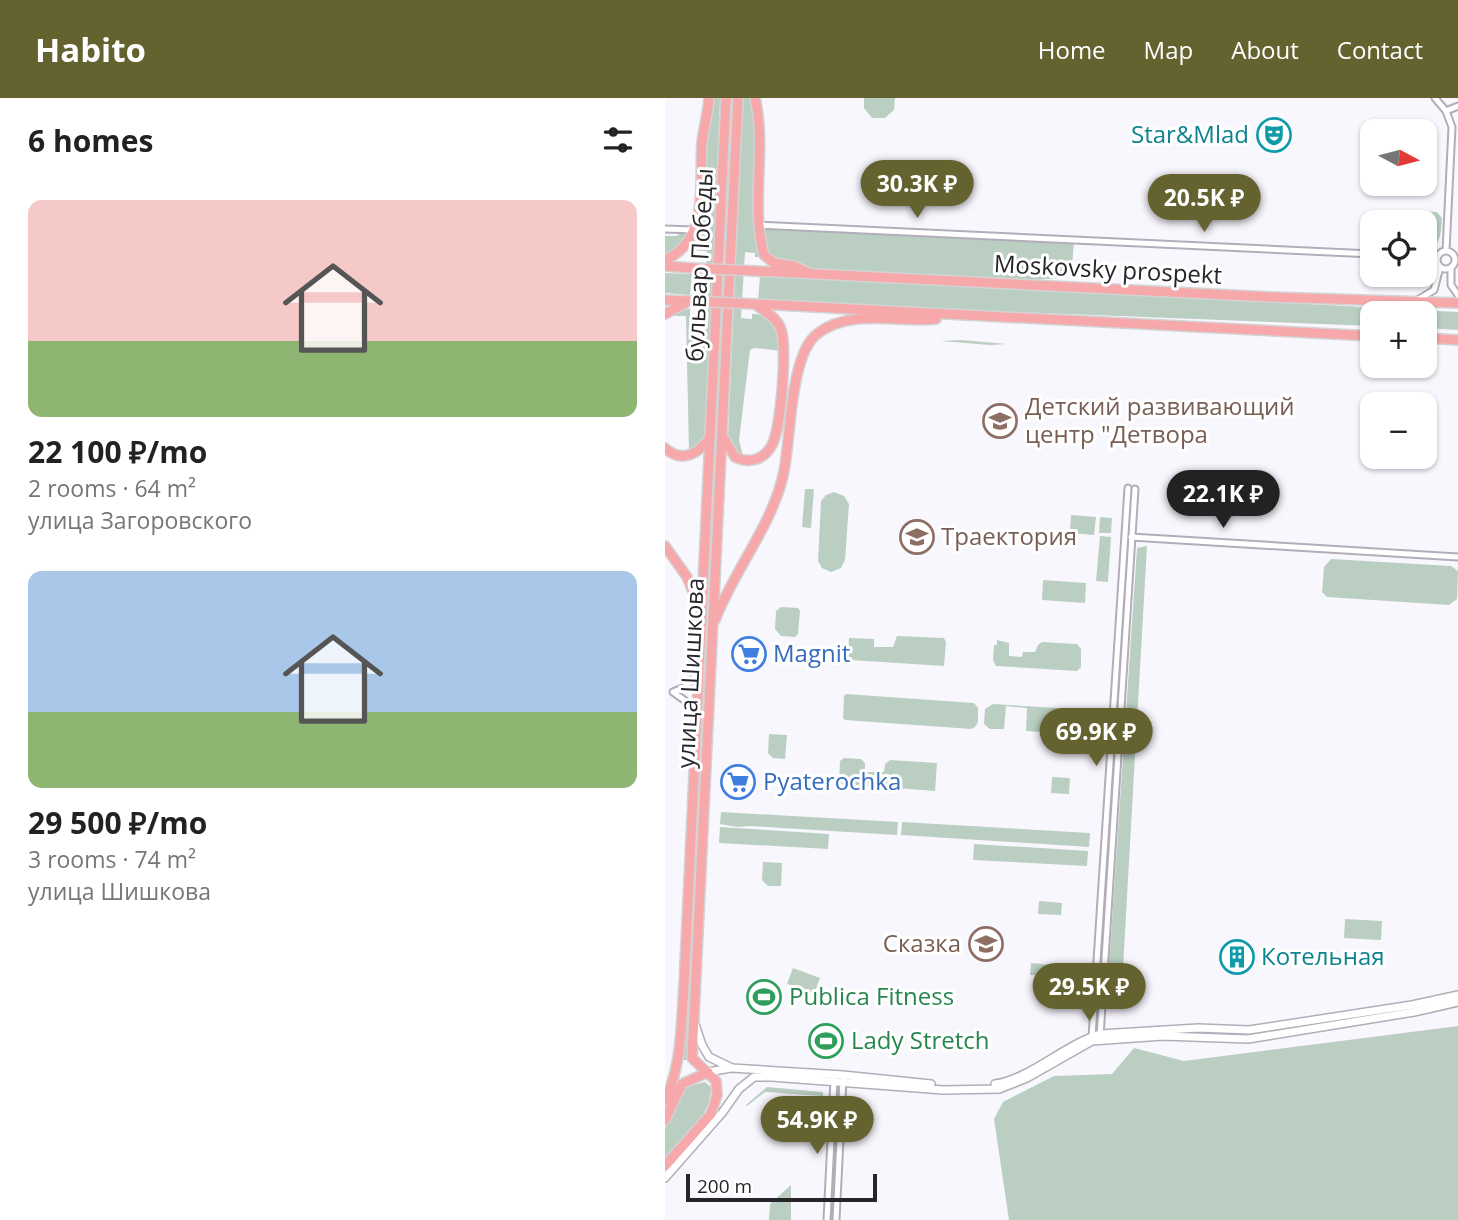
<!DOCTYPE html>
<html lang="en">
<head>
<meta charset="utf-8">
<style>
  :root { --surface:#fff; --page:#f6f6f6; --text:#222; --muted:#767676; --accent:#646330 }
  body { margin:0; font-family:"Open Sans",sans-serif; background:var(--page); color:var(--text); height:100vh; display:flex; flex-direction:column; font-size:26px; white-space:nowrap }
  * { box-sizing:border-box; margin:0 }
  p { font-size:23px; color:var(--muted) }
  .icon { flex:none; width:38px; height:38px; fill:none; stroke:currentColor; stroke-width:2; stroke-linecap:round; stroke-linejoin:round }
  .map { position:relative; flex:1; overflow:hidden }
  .side { display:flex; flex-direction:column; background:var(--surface); width:665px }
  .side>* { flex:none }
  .needle { width:46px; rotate:97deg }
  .controls { position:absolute; left:695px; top:21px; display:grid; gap:14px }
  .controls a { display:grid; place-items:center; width:77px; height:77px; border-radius:14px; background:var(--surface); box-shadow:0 2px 5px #0004; font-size:35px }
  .scale { position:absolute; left:21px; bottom:18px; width:191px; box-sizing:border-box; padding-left:7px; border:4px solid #27252a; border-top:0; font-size:19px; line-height:24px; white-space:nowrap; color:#27252a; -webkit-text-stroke:5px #fff; paint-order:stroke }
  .price { position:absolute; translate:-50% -60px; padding:0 16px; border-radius:24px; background:var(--accent); color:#fff; font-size:23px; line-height:46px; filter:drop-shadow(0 2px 4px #0008) }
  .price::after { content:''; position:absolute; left:50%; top:42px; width:21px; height:16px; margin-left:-10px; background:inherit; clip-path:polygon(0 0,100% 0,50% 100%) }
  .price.on { background:#222; color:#fff }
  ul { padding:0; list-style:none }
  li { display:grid; align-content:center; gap:14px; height:371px; padding:0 28px }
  li span { display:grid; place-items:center; height:217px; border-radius:14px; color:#555 }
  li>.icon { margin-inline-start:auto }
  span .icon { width:126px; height:126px; fill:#fffc; stroke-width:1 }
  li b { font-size:30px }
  h2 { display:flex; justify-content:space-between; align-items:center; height:84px; padding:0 28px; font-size:30px }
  header { display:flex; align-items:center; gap:42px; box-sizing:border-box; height:98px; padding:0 35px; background:var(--accent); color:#fff }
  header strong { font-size:33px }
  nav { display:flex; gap:38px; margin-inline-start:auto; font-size:24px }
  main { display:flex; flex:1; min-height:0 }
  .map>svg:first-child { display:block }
  .green { fill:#bacfc2 }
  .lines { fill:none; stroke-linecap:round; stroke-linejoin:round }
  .minor-casing { stroke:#b2aeb9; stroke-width:9 }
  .tertiary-casing { stroke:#b2aeb9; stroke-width:10 }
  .primary-casing { stroke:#d4d3d4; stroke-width:12 }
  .minor { stroke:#fff; stroke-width:5 }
  .tertiary { stroke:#fff; stroke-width:7 }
  .primary { stroke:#f7a8aa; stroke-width:9 }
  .primary-bridge-casing { stroke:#d4d3d4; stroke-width:12; stroke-linecap:butt }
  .primary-bridge { stroke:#f7a8aa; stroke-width:9 }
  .labels { text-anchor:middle; stroke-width:6; stroke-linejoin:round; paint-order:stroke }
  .culture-label { font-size:24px; fill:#0d838f; stroke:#fff; text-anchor:end }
  .street-label { font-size:24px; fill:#27252a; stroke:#fff }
  .education-label { font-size:24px; fill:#785e54; stroke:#fff; text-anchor:start }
  .shop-label { font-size:24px; fill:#366cbe; stroke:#fff; text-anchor:start }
  .leisure-label { font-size:24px; fill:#27864d; stroke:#fff; text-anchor:start }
</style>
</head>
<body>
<header>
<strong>Habito</strong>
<nav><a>Home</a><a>Map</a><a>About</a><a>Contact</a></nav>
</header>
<main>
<section class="side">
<h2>6 homes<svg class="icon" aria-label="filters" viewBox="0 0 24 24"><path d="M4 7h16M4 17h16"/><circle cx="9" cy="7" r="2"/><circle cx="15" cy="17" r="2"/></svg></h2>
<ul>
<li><span style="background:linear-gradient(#f6c9c9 65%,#8fb573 0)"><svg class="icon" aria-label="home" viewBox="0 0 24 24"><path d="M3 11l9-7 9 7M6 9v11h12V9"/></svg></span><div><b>22 100 ₽/mo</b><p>2 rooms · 64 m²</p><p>улица Загоровского</p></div></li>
<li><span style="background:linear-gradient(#a9c7e8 65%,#8fb573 0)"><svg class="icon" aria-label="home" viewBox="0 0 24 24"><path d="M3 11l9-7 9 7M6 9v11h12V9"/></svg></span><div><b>29 500 ₽/mo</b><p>3 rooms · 74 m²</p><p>улица Шишкова</p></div></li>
</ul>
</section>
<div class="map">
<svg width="793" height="1122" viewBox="0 0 793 1122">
  <rect width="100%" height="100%" fill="#f9f7fe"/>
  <!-- green -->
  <path class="green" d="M48 0H55L42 328 38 345 24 354 21 218H3L17 211H25V219H39L42 153 22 152 35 133 41 45Z
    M66 0H70L34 723H30Z
    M78 0H86L91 28 88 111 95 159H90V155L80 154 76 220 87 221V216L101 217C113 229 115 237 116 253L90 250 85 252 74 342 78 358 70 351 63 338Z
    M199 0H230L229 12 220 20H207L199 10Z
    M712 112 772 114 777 120C776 135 776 149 760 153V124H716L709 116Z
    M94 127 409 143 407 168 403 176 395 180 353 183 148 177 103 162Z
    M19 134 23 136 17 147 0 157V138H11Z
    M0 175 27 176 25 197 0 195Z
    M95 177 793 214V232L760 230V215H707V228L93 204Z
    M296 242 342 246 325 247 275 243Z
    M140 391H149L146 430 137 429Z
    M169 394 179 398 184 406 180 462 176 470 166 474 157 470 153 463 156 403 161 397Z
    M406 417 431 419 429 437 405 435Z
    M435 419 447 420 446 435H434Z
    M435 438 446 439 443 484 431 483Z
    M482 448 457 887 449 896 442 898 472 450Z
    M666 461 786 468 793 473 792 501 784 507 662 499 657 494 659 469Z
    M378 482 421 485 420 505 377 502Z
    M116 509 133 510 135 513 133 536 130 539 116 538 110 531 111 513Z
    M232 538 279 540 281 544 279 568 186 562 183 559 184 540 209 541V549H228Z
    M332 542 344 545V558L357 559 358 554H370L373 547 377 544 412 546 416 551V569L412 573 331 568 328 562 329 547H332Z
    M181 596 309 605 313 610V624L310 629 306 631 180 622 178 620 179 598Z
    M328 606 424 612 428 620 427 633 420 637 361 633 362 610 341 608 339 631H325L319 626 320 611Z
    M104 636 122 637 120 661 108 660 103 655Z
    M179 660 196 661 200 665V674H219L220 666 225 662 272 665 270 693 177 686 174 684 175 663Z
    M387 679 405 680 404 696 386 695Z
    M56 714 233 724 232 737 85 728 72 729 55 726Z
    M237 724 425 735 424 749 236 737Z
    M55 729 164 736 163 751 54 745Z
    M309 746 423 753 422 768 308 762Z
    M98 764 117 765 116 788H103L97 782Z
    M28 777H32L23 962H18Z
    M374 803 397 805 396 817 373 816Z
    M680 821 717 823 716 842 679 840Z
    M366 865 388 867 387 878 365 877Z
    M128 870 155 880 149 896 122 886Z
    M793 928V1122H344L329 1021 338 1004 389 978 447 976 469 950 519 963Z
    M40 984 46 989C46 1019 19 1040 0 1061V1030L20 991 28 987Z
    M102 989 158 994V998L100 994 82 1008 81 1007Z
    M126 1087V1122H104L105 1106Z"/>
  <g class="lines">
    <!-- minor casing -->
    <g class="minor-casing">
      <path id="minor" d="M770 0 781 13 787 29 781 153
        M781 13 793 8
        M94 127 707 156
        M0 131 30 132
        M772 162a9 9 0 1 1 18 0a9 9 0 1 1-18 0Z
        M760 159 772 160
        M786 169V187L793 197
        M754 201 769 192 775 169
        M466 439 793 459
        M31 614 26 607 8 594 20 589 31 577
        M427 939 463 390
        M435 939 470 391
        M162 1122 169 982
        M171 1122 178 982"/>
    </g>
    <!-- tertiary casing -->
    <g class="tertiary-casing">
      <path id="tertiary" d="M30 926 37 947 44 959 67 970 178 977 266 986
        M43 974 66 970
        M330 986C363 982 401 946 435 936L533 930 584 932 747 907 793 897
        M0 1080 57 1015 74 991 89 979H107L278 992 334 991 362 980 427 943 498 938 583 941 749 914 793 904"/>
    </g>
    <!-- primary casing -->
    <g class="primary-casing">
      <path id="primary" d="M90 0C102 53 85 105 99 157L109 165 129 168 144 175
        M0 162C45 143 34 84 37 44 39 29 43 15 44 0
        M0 168 26 170
        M91 173 605 199 793 205
        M0 202 23 203
        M90 206 707 238
        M0 216 24 203
        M760 240 793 242
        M58 339 70 359C84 366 99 362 107 347 116 331 123 245 115 229 111 219 99 213 91 207
        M0 350C17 366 36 355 45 338
        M0 448 22 479 35 510
        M50 522C69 472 109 425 119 373 126 338 125 257 152 236 185 210 233 225 271 221
        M0 1003C17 967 16 927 19 888L61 0
        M0 1022 17 986 43 974
        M0 1068 46 1016 52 997 51 983 27 960 73 0"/>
    </g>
    <!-- minor -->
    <use href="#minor" class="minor"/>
    <!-- tertiary -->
    <use href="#tertiary" class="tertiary"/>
    <!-- primary -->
    <use href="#primary" class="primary"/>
    <!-- primary-bridge casing -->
    <g class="primary-bridge-casing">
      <path id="primary-bridge" d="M26 170 91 173
        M24 203 90 206"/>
    </g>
    <!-- primary-bridge -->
    <use href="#primary-bridge" class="primary-bridge"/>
  </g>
  <!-- icons -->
  <defs>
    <g id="theatre-ring" transform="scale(1.75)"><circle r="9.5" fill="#fff" stroke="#0f9aa8" stroke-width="1.5"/><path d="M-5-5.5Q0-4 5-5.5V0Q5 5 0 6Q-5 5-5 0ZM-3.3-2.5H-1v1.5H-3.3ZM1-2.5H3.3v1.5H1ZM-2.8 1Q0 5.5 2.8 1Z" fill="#0f9aa8"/></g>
    <g id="school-ring" transform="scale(1.75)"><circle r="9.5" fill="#fff" stroke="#8d6e63" stroke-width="1.5"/><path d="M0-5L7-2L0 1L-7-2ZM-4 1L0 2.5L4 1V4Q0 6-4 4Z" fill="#8d6e63"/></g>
    <g id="supermarket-ring" transform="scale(1.75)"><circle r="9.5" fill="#fff" stroke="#3f7fe0" stroke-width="1.5"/><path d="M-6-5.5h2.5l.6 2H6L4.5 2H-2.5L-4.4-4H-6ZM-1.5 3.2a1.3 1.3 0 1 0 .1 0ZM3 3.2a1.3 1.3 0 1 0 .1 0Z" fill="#3f7fe0"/></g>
    <g id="building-ring" transform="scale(1.75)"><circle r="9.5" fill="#fff" stroke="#0f9aa8" stroke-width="1.5"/><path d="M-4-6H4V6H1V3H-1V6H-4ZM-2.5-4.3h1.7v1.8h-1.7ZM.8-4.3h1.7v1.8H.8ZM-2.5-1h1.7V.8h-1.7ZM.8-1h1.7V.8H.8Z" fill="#0f9aa8"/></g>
    <g id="stadium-ring" transform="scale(1.75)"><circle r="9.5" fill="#fff" stroke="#2e9e5b" stroke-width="1.5"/><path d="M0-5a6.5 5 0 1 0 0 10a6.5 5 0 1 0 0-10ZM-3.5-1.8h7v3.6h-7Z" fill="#2e9e5b"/></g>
  </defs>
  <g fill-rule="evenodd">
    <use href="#theatre-ring" x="609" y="37"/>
    <use href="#school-ring" x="335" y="323"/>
    <use href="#school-ring" x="252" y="439"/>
    <use href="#supermarket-ring" x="84" y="556"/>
    <use href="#supermarket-ring" x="73" y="684"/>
    <use href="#school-ring" x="321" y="846"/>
    <use href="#building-ring" x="572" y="859"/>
    <use href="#stadium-ring" x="99" y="899"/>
    <use href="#stadium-ring" x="161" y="943"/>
  </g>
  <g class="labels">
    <!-- culture labels -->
    <g class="culture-label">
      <text x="584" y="45">Star&amp;Mlad</text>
      <text x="596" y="867" text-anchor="start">Котельная</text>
    </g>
    <!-- street labels -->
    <g class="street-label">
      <text transform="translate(35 167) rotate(-87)" y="8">бульвар Победы</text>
      <text transform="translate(443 172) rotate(3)" y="8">Moskovsky prospekt</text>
      <text transform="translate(26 575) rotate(-87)" y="8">улица Шишкова</text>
    </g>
    <!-- education labels -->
    <g class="education-label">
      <text x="360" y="317">Детский развивающий<tspan x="360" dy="28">центр "Детвора</tspan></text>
      <text x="276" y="447">Траектория</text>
      <text x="296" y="854" text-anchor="end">Сказка</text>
    </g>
    <!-- shop labels -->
    <g class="shop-label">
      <text x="108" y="564">Magnit</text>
      <text x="98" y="692">Pyaterochka</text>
    </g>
    <!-- leisure labels -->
    <g class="leisure-label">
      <text x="124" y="907">Publica Fitness</text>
      <text x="186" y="951">Lady Stretch</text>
    </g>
  </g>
</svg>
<div class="controls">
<a><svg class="needle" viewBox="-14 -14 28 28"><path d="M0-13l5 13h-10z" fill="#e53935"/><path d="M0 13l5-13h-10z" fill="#767676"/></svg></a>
<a><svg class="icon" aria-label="locate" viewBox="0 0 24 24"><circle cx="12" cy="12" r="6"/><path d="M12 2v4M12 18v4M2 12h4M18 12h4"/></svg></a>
<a>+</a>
<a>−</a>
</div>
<div class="scale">200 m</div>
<b class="price" style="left:252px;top:122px">30.3K ₽</b>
<b class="price" style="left:539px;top:136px">20.5K ₽</b>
<b class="price on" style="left:558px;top:432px">22.1K ₽</b>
<b class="price" style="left:431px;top:670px">69.9K ₽</b>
<b class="price" style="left:424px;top:925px">29.5K ₽</b>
<b class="price" style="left:152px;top:1058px">54.9K ₽</b>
</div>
</main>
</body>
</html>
